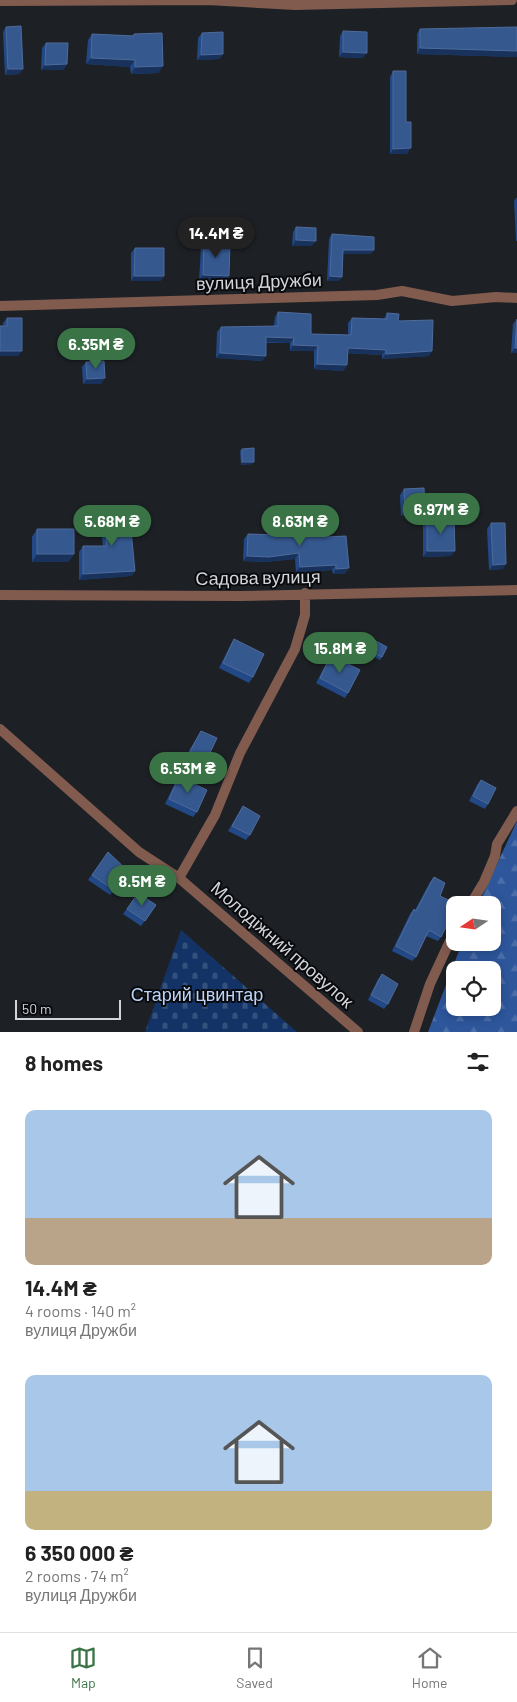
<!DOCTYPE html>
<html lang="en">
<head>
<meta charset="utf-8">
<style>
  :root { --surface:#fff; --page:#f2f2f2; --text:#222; --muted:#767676; --line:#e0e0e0; --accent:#3a7345 }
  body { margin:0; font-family:Barlow,sans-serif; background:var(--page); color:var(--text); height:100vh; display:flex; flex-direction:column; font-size:19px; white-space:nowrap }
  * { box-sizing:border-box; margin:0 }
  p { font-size:16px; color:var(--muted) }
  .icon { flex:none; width:28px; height:28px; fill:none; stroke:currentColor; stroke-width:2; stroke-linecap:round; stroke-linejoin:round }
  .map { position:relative; height:1032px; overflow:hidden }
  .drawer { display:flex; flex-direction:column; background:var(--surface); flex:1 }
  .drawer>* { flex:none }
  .needle { width:32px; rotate:257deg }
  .fabs { position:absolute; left:446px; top:896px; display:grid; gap:10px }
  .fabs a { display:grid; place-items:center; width:55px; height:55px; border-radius:10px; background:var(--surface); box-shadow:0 2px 8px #0003; font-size:25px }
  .scale { position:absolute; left:15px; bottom:12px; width:106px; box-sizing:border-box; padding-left:5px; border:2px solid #d3d5d9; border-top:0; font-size:14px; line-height:18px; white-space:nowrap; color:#d3d5d9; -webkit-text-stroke:4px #090a0d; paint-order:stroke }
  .price { position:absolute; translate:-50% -42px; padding:0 11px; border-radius:18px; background:var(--accent); color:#fff; font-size:16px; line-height:32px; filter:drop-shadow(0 1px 2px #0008) }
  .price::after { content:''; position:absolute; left:50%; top:30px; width:15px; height:11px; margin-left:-8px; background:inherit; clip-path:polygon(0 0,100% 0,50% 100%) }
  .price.current { background:#222; color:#fff }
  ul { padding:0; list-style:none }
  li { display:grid; align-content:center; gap:10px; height:265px; padding:0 25px }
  li span { display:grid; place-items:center; height:155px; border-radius:10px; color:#555 }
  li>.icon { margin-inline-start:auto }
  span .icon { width:90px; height:90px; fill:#fffc; stroke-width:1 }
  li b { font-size:21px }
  h2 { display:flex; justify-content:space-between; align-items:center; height:60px; padding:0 25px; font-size:21px }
  .tab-bar { display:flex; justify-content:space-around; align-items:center; height:70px; border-top:1px solid var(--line); background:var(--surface); font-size:14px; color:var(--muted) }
  .tab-bar a { display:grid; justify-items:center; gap:2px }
  .tab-bar .current { color:var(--accent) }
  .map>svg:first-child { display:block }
  .forest { fill:url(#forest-firs); fill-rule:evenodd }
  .cemetery { fill:url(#cemetery-stones) }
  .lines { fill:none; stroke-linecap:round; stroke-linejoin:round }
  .street { stroke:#825b4f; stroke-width:10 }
  .wall { fill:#224986 }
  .shaded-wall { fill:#18325c }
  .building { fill:#35588f; stroke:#4e6b9b }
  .labels { text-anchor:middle; stroke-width:4; stroke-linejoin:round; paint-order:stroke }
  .street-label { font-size:18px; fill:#d3d5d9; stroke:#090a0d }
  .park-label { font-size:18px; fill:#bbd4fa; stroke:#090a0d }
</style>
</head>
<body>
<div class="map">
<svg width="517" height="1032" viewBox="0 0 517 1032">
  <defs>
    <pattern id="forest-firs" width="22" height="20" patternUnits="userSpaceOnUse" patternTransform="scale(1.25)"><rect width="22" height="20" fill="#2d569b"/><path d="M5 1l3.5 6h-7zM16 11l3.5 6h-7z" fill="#4b6da8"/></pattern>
    <pattern id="cemetery-stones" width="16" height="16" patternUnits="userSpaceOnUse" patternTransform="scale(1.25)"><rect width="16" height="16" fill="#133367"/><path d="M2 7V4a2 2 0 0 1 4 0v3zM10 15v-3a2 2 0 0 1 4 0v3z" fill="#34507c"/></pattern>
  </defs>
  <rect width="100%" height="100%" fill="#1d2126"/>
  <!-- forest -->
  <path class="forest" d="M517 821V1032H428L462 943 492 942V905H478ZM455 970H492V1008H455Z"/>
  <!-- cemetery -->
  <path class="cemetery" d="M181 930 297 1032H145Z"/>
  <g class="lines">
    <!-- street -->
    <path class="street" d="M0 1 208 0 295 5 512 0
      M0 306 377 295 402 291 452 301 496 297 517 298
      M0 595 240 596 517 590
      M0 729 139 852 179 878 358 1032
      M179 878 215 815 240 753 295 649 305 615V593
      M470 905 484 882 495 856 497 844 517 811
      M414 1032 430 984 455 930"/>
  </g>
  <!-- wall -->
  <path class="wall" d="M6 27 23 69 19 74 5 75 3 32Z
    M517 27V57L417 54V34L420 29Z
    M343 31 363 58 339 57 340 36Z
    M202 33 223 54 219 59 197 60 198 38Z
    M92 34 133 36 134 34 163 66 158 73 131 74 130 67 86 64 88 40Z
    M46 43 67 64 63 70H41L42 48Z
    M393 71 406 122 407 154H390V77Z
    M517 197V241H516L514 201Z
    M296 227 312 246H292L293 232Z
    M332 234 374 250 370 254H343L342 277 338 281H327L329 239Z
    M204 242 225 282 199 281 201 247Z
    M135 248 164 276 160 281H131V253Z
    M278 312 311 334 348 335V323L352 318 384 319 387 313 398 321 429 356 382 359V355L347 353V365L343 371 314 369V351H290V343H266L262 361 216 358 217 332 221 327 274 326 275 317Z
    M7 318 18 356 3 326V323Z
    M517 319V353H511L513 324Z
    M86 362 101 384H83L82 367Z
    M242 449 252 464 241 465 240 451Z
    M404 489 421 515 401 516 400 495Z
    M103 513 135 571 131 576 79 580V552L83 546H103L100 518Z
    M277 519 295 536 326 537 345 574H333L332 570 296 572 295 559 265 562 243 561 244 539 248 534 274 535 273 524Z
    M427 520 451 556 423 557V525Z
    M491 523 503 569 489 570 487 529Z
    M37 529 74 554 68 562H32V537Z
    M234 639 253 677 249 683 219 668 231 644Z
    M372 639 382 657 380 660 365 652Z
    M331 655 348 693 345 698 316 683 328 660Z
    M201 731 207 759 203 764 186 756Z
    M179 777 197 812 193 817 165 804 175 783Z
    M481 780 488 804 485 809 469 801 477 785Z
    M243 806 250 835 246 840 228 831Z
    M108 852 125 877 110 895 88 880Z
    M434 877 440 896 455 905V923L449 920 441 937 438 941 426 936 416 957 412 961 392 951 410 914 414 909 415 910 430 882Z
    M138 893 156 905 141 926 123 914Z
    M382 974 388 1004 384 1009 368 1000 378 979Z"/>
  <!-- shaded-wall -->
  <path class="shaded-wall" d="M420 48 517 51V57L417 54Z
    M343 52 367 53 363 58 339 57Z
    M223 54 219 59 197 60 201 55Z
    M91 58 135 60 130 67 86 64Z
    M67 64 63 70H41L45 65Z
    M163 66 158 73 131 74 135 67Z
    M8 69H23L19 74 5 75Z
    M411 148 407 154H390L393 149Z
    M296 240 316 241 312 246H292Z
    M343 250H374L370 254H340Z
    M203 275 229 276 225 282 199 281Z
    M134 276H164L160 281H131Z
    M330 276 342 277 338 281H327Z
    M266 337 294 338 290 343 262 342Z
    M293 345 318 346 314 351H290Z
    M348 348 386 350 382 355 344 353Z
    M515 348H517V353H511Z
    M0 351H22L18 356H0Z
    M432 351 429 356 382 359 386 354Z
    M220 353 266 356 262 361 216 358Z
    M317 364 347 365 343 371 314 369Z
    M105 378 101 384H83L87 379Z
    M242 462H254L252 464 241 465Z
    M425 510 421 515 401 516 405 511Z
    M427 551H455L451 556 423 557Z
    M299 553 295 559 265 562 243 561 247 556Z
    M37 554H74L68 562H32Z
    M506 564 503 569 489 570 493 565Z
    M336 565 332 570 296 572 300 567Z
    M349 568 345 574H333L336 569Z
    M135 571 131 576 79 580 83 574Z"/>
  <!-- building -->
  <path class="building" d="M21 26 23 69H8L6 27Z
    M517 27V51L420 48V29Z
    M343 31 367 32V53L343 52Z
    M223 32V54L201 55 202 33Z
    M162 33 163 66 135 67V60L91 58 92 34 134 36V34Z
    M46 43H68L67 64 45 65Z
    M393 71H406V122H411V148L393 149Z
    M296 227 316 228V241L296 240Z
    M332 234 374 237V250H343L342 277 330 276Z
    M204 242 230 243 229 276 203 275Z
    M135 248H164V276H134Z
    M278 312 311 314V334L351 335 352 318 387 319V313L399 314 398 321 433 320 432 351 386 354V350L348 348 347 365 317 364 318 346 293 345 294 338 266 337V356L220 353 221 327 278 326Z
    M7 318H22V351H0V326H7Z
    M517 319V348H515Z
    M104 361 105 378 87 379 86 362Z
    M254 448V462H242V449Z
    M424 488 425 510 405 511 404 489Z
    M129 510 135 571 83 574V546H107L103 513Z
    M294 518 295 536 326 534V537L346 536 349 568 336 569V565L300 567 299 553 269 557 247 556 248 534 278 535 277 519Z
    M454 519 455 551H427V520Z
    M491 523H505L506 564 493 565Z
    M37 529H74V554H37Z
    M234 639 264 654 253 677 223 663Z
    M372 639 387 647 382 657 367 650Z
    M331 655 360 670 348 693 320 678Z
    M201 731 217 738 207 759 190 751Z
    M179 777 207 790 197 812 169 799Z
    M481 780 496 788 488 804 473 796Z
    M243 806 260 816 250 835 232 826Z
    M108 852 129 872 114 890 92 875Z
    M434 877 445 883 440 896 459 905H455V917L452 915 441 937 429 930 416 957 396 946 414 909 416 911Z
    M138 893 156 905 145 921 127 909Z
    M382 974 398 984 388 1004 371 995Z"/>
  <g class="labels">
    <!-- street labels -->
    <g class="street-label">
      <text transform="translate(259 282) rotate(-2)" y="6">вулиця Дружби</text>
      <text transform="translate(258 578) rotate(-1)" y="6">Садова вулиця</text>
      <text transform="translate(282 945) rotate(41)" y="6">Молодіжний провулок</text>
    </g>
    <!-- park labels -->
    <g class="park-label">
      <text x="197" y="1001">Старий цвинтар</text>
    </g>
  </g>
</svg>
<div class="fabs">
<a><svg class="needle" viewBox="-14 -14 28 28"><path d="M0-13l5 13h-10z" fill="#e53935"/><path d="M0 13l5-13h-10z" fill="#767676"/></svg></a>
<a><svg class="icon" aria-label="locate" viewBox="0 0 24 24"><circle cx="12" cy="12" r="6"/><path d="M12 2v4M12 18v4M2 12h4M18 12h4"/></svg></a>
</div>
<div class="scale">50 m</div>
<b class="price current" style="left:216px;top:259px">14.4M ₴</b>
<b class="price" style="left:96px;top:370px">6.35M ₴</b>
<b class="price" style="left:441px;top:535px">6.97M ₴</b>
<b class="price" style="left:112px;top:547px">5.68M ₴</b>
<b class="price" style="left:300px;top:547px">8.63M ₴</b>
<b class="price" style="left:340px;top:674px">15.8M ₴</b>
<b class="price" style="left:188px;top:794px">6.53M ₴</b>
<b class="price" style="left:142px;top:907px">8.5M ₴</b>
</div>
<section class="drawer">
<h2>8 homes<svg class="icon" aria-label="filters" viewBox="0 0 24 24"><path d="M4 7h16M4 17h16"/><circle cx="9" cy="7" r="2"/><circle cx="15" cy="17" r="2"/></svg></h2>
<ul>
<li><span style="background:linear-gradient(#a9c7e8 70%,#b9a48a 0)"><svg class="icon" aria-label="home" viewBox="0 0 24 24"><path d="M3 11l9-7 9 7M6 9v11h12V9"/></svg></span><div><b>14.4M ₴</b><p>4 rooms · 140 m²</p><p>вулиця Дружби</p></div></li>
<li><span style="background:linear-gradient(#a9c7e8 75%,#c2b280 0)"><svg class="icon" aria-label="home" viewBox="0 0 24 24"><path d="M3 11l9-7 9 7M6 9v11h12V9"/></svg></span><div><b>6 350 000 ₴</b><p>2 rooms · 74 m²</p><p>вулиця Дружби</p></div></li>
</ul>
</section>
<nav class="tab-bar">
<a class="current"><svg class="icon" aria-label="map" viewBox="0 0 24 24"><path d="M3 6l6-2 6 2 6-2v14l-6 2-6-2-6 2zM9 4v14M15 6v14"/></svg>Map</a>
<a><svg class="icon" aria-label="saved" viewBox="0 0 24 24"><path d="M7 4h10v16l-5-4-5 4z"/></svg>Saved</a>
<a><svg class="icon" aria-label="home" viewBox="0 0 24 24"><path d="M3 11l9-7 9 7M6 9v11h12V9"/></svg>Home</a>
</nav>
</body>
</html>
